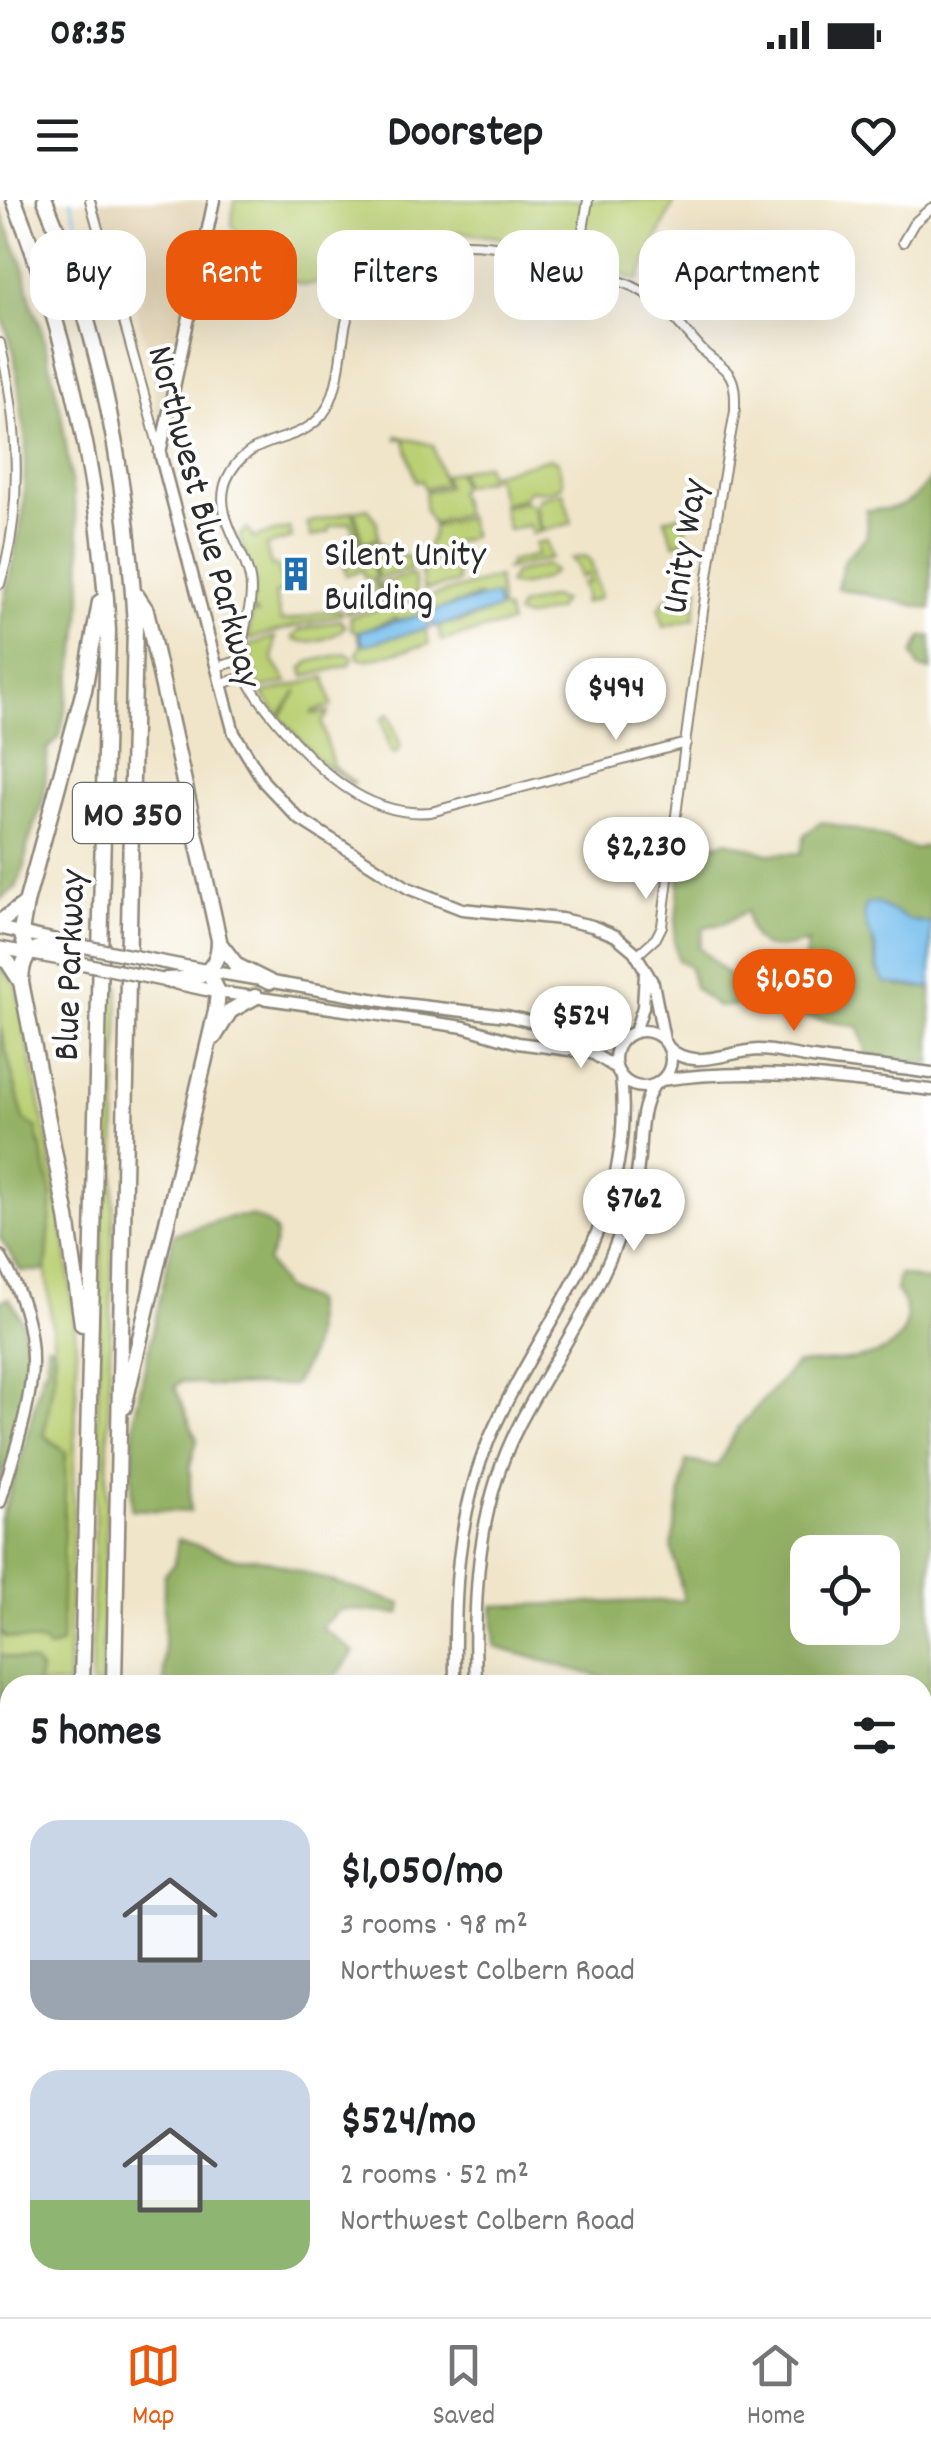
<!DOCTYPE html>
<html lang="en">
<head>
<meta charset="utf-8">
<style>
  :root { --surface:#fff; --page:#f2f2f2; --text:#202124; --muted:#757577; --line:#e0e0e0; --accent:#ea580c }
  body { margin:0; font-family:Dekko,sans-serif; background:var(--page); color:var(--text); height:100vh; display:flex; flex-direction:column; font-size:38px; white-space:nowrap }
  * { box-sizing:border-box; margin:0 }
  p { font-size:32px; color:var(--muted) }
  .icon { flex:none; width:55px; height:55px; fill:none; stroke:currentColor; stroke-width:2; stroke-linecap:round; stroke-linejoin:round }
  .map { position:relative; flex:1; overflow:hidden }
  .panel { position:absolute; left:0px; top:1475px; width:932px; height:642px; display:flex; flex-direction:column; background:var(--surface); border-radius:30px 30px 0 0; box-shadow:0 10px 40px #0002 }
  .panel>* { flex:none }
  .guide { position:absolute; left:30px; top:30px; width:872px; height:90px; display:flex; gap:20px }
  .tools { position:absolute; left:790px; top:1335px; display:grid; gap:20px }
  .tools a { display:grid; place-items:center; width:110px; height:110px; border-radius:20px; background:var(--surface); box-shadow:0 10px 40px #0002; font-size:50px }
  .price { position:absolute; translate:-50% -85px; padding:0 22px; border-radius:35px; background:#fff; color:#222; font-size:32px; line-height:65px; filter:drop-shadow(0 2px 5px #0008) }
  .price::after { content:''; position:absolute; left:50%; top:60px; width:30px; height:22px; margin-left:-15px; background:inherit; clip-path:polygon(0 0,100% 0,50% 100%) }
  .price.current { background:var(--accent); color:#fff }
  ul { padding:0; list-style:none }
  li { display:flex; align-items:center; gap:30px; height:250px; padding:0 30px }
  li span { display:grid; place-items:center; flex:none; width:280px; height:200px; border-radius:30px; color:#555 }
  li>.icon { margin-inline-start:auto }
  span .icon { width:120px; height:120px; fill:#fffc; stroke-width:1 }
  li b { font-size:42px }
  h2 { display:flex; justify-content:space-between; align-items:center; height:120px; padding:0 30px; font-size:42px }
  .chip { padding:0 35px; border-radius:30px; background:var(--surface); box-shadow:0 10px 40px #0002; font-size:35px; line-height:90px }
  .chip.current { background:var(--accent); color:#fff }
  .status { display:flex; justify-content:space-between; align-items:center; height:70px; padding:0 50px; background:var(--surface); direction:ltr }
  .status svg { height:28px; fill:currentColor }
  header { display:flex; justify-content:space-between; align-items:center; height:130px; padding:0 30px; background:var(--surface); font-size:45px; font-weight:700 }
  .tabs { display:flex; justify-content:space-around; align-items:center; height:140px; border-top:2px solid var(--line); background:var(--surface); font-size:28px; color:var(--muted) }
  .tabs a { display:grid; justify-items:center; gap:5px }
  .tabs .current { color:var(--accent) }
  .map>svg:first-child { display:block }
  .built { fill:#e5d6b7 }
  .green { fill:#bbd074; stroke:#737e50; stroke-width:2.5 }
  .forest { fill:#94b266; stroke:#606e48; stroke-width:2.5; fill-rule:evenodd }
  .water { fill:#74beed; stroke:#50748c; stroke-width:2.5 }
  .lines { fill:none; stroke-linecap:round; stroke-linejoin:round }
  .stream { stroke:#74beed; stroke-width:2.5 }
  .street-casing { stroke:#8e887a; stroke-width:12 }
  .secondary-casing { stroke:#8e887a; stroke-width:15 }
  .primary-casing { stroke:#8e887a; stroke-width:16 }
  .highway-casing { stroke:#8e887a; stroke-width:19 }
  .street { stroke:#fff; stroke-width:8 }
  .secondary { stroke:#fff; stroke-width:10 }
  .primary { stroke:#fff; stroke-width:11 }
  .highway { stroke:#fff; stroke-width:14 }
  .primary-bridge-casing { stroke:#8e887a; stroke-width:16; stroke-linecap:butt }
  .primary-bridge { stroke:#fff; stroke-width:11 }
  .labels { text-anchor:middle; stroke-width:8; stroke-linejoin:round; paint-order:stroke }
  .shield { fill:#fff; stroke:#6b6b6b; stroke-width:2.5 }
  .shield-label { font-size:35px; font-weight:bold; fill:#2b2b2b }
  .street-label { font-size:38px; fill:#2b2b2b; stroke:#fff }
  .poi-label { font-size:38px; fill:#2b2b2b; stroke:#fff; text-anchor:start }
</style>
</head>
<body>
<div class="status"><b>08:35</b><svg viewBox="0 0 49 12"><path d="M0 12V9h3v3zM5 12V6h3v6zM10 12V3h3v9zM15 12V0h3v12zM26 1h20v11H26zM47 4h2v5h-2z"/></svg></div>
<header><svg class="icon" aria-label="menu" viewBox="0 0 24 24"><path d="M4 6h16M4 12h16M4 18h16"/></svg>Doorstep<svg class="icon" aria-label="heart" viewBox="0 0 24 24"><path d="M12 20l-8-8c-3-5 5-10 8-4 3-6 11-1 8 4z"/></svg></header>
<div class="map">
<svg width="931" height="2117" viewBox="0 0 931 2117">
  <rect width="100%" height="100%" fill="#fff"/>
  <filter id="ink" filterUnits="userSpaceOnUse"><feTurbulence type="fractalNoise" baseFrequency=".01" numOctaves="2"/><feDisplacementMap in="SourceGraphic" scale="20" xChannelSelector="R" yChannelSelector="G"/><feConvolveMatrix kernelMatrix="1 2 1 2 8 2 1 2 1" color-interpolation-filters="sRGB"/></filter>
  <filter id="wash" filterUnits="userSpaceOnUse"><feTurbulence type="fractalNoise" baseFrequency=".0048" numOctaves="4" result="noise"/><feDisplacementMap in="SourceGraphic" scale="40" xChannelSelector="R" yChannelSelector="G"/><feGaussianBlur stdDeviation="2.25" result="paint"/><feColorMatrix in="noise" values="0 0 0 0 0 0 0 0 0 0 0 0 0 0 0 0 0 1.4 0 .05"/><feComposite in="paint" operator="in"/></filter>
  <g filter="url(#wash)">
    <rect width="100%" height="100%" fill="#f0e5c9"/>
    <!-- built -->
    <path class="built" d="M98 0H207L163 216 155 215 154 177 119 42 104 20Z"/>
    <!-- green -->
    <path class="green" d="M234 0H675L638 80 496 37 461 32 417 40 393 50 341 80 303 85 273 73 276 53C263 38 245 41 232 26Z
      M397 236 433 245 444 284 425 289 421 280 416 281 404 238 397 239Z
      M550 258 558 262 563 284C553 294 540 290 529 290L524 298 503 304 496 280 491 274Z
      M486 264 489 279 463 286 459 271Z
      M457 271 461 286 458 292 464 314 432 324 425 310V292L447 287 444 275Z
      M563 292 572 323 546 330 541 328 536 305 539 298Z
      M524 301 533 306 539 330 544 331 532 334 529 325 508 330 502 307Z
      M368 308 377 323 378 338 363 342 355 311Z
      M353 311 362 350 341 355 337 353 338 349 357 344 351 322 329 327V332L311 337 307 323Z
      M684 314 688 315 683 342 674 344 665 319Z
      M467 317 472 337 449 344 453 358 417 365 414 355C425 350 434 341 433 327Z
      M289 328 292 338 266 346 271 366 277 365 284 391 275 394 281 421C302 421 322 408 341 410L342 414 248 439 252 413 259 414 252 410 255 381 239 336 247 329 253 338Z
      M379 341 390 355 409 357 410 370 378 378 370 349 364 345Z
      M546 341 551 358 504 370 510 367 509 362 537 355 535 344Z
      M585 356 590 359 600 395 598 399 583 403 585 394 581 383H589L587 374 580 378 577 365 571 359Z
      M371 360 382 404 346 413V405L373 397V379L364 377 362 370 346 375 344 368Z
      M454 363 458 381 456 383 424 390 421 372Z
      M546 365 554 371C546 381 520 389 508 384L514 373Z
      M411 375 414 376 417 394 385 403 379 383Z
      M498 377 501 408 507 411 510 423 441 441 438 425 461 422 498 409 495 396 481 399 479 396 434 411 428 397Z
      M699 387 694 419 664 427 659 409 665 399Z
      M552 397 562 400 557 410 526 418 516 415 520 406Z
      M417 399 421 415 397 421 396 418 359 432 363 445 425 429 429 444 371 459H359L357 453 361 446 357 432 351 429 350 417Z
      M340 420 345 426C335 439 309 445 294 440L293 437 300 430Z
      M275 437 273 461 287 482 259 489 248 445Z
      M345 453 353 457 350 465 304 477 302 469 309 462Z
      M325 477 332 506 313 511 312 514 329 512 322 523 333 567 354 582 353 585 317 559 280 517 298 490 279 516 262 494Z
      M389 513 401 547 395 554 390 550 382 519Z
      M0 767 16 785C40 910 72 1037 77 1165L68 1485H37L40 1470 34 1463 0 1455V1431L5 1437 44 1443 61 1247 44 1235 55 1157 46 1071 52 995 24 920 0 827Z
      M108 782 119 784 102 1485H91Z
      M10 1869V1937L0 1951V1889Z
      M10 1955V2108H57V2117L0 2116V1967Z
      M128 2108H285L290 2117H123Z
      M302 2108H339L354 2117H306Z
      M493 2108H675L642 2117H493Z
      M783 2108H850L818 2117H750Z"/>
    <!-- forest -->
    <path class="forest" d="M0 10 23 65 32 106 41 127 61 212 81 351 82 401 77 448 61 532 57 541 48 548 44 597 27 647 25 666 16 688 0 699V419L23 314 26 243 14 152 0 111Z
      M931 277V409L837 388 845 359 867 336 866 310C900 310 911 306 931 277Z
      M931 436V471L919 468 913 454 922 437Z
      M822 622 874 634 914 649 931 645V724L909 720 877 703 866 728 872 736 877 771 898 786 931 788V864L867 855 859 827 786 813 784 780 804 763 808 742C773 751 750 755 747 711L723 724 704 727 699 747 745 791 741 805 717 807 694 787 689 766 678 760 674 740 681 667 713 645 727 641 769 654 801 653 805 634Z
      M0 827 24 920 36 927 52 995 46 1071H21L0 1038Z
      M251 1016C281 1026 281 1036 267 1061L284 1089 312 1101C317 1133 313 1159 293 1185L214 1186 181 1181 175 1187 197 1240 190 1266V1312L131 1309 135 1214 174 1034 230 1017Z
      M899 1074 931 1082V1572L923 1569 922 1485H629L495 1447 493 1406 684 1400 672 1347 686 1261 717 1266 738 1228 796 1164C830 1160 891 1166 905 1128 910 1114 904 1102 896 1091ZM808 1352H882V1428H808Z
      M9 1098C48 1149 17 1229 0 1283V1101Z
      M47 1145 53 1146 55 1172 44 1235 66 1253 61 1444 49 1449 44 1443 5 1437 0 1431V1321L21 1259 42 1174 47 1166Z
      M178 1339 236 1359 255 1358 272 1362 402 1404 400 1414 341 1409 321 1427 354 1452 330 1485H164V1375L174 1365Z
      M0 1455 34 1463 40 1470 37 1485H10V1869L0 1889Z
      M376 2108H431L450 2112 449 2117H398Z"/>
    <!-- water -->
    <path class="water" d="M495 395 499 409 433 427 429 412Z
      M425 414 429 428 363 445 359 431Z
      M877 703 909 720 931 724V788L885 783C876 770 879 758 874 743 871 734 866 730 865 720 864 711 864 712 867 704Z"/>
    <g class="lines">
      <!-- stream -->
      <path class="stream" d="M71 0 98 103"/>
    </g>
  </g>
  <g filter="url(#ink)">
    <g class="lines">
      <!-- street casing -->
      <g class="street-casing">
        <path id="street" d="M90 0 159 248
          M903 42 914 23 931 8
          M577 66 588 0
          M0 143C18 220 24 308 0 384
          M216 467 242 460
          M221 484 246 476
          M637 755 656 738 662 726C684 554 704 381 735 211 735 200 736 184 729 174 722 165 709 158 701 149 676 121 659 95 622 82 551 57 477 28 403 54 381 62 363 77 354 98 338 133 345 175 327 208 303 249 249 229 227 279 212 315 244 346 250 379 255 406 239 434 242 462 246 484 262 503 276 520 315 567 365 618 431 612L686 543
          M922 1805 931 1807"/>
      </g>
      <!-- secondary casing -->
      <g class="secondary-casing">
        <path id="secondary" d="M214 0 160 253 234 533 264 582 298 618 408 688 462 709 561 719 592 726 616 736 634 751 653 783 664 840
          M208 771 395 803 507 816 598 837 629 835
          M218 792 464 827 518 843 592 853 616 868
          M615 859a28 28 0 1 1 56 0a28 28 0 1 1-56 0Z
          M635 832 643 807 645 773
          M668 847C692 872 728 851 758 850 777 850 794 856 813 858 852 864 892 867 931 873
          M661 880C755 866 838 879 931 890
          M0 1056C56 1148 27 1208 0 1302
          M455 1485C454 1398 455 1319 490 1237 544 1113 637 1025 621 876
          M476 1485C473 1396 477 1304 520 1223 553 1160 596 1101 620 1033 627 1014 634 994 637 974 642 942 637 914 654 885
          M462 2108V2117
          M483 2108V2117"/>
      </g>
      <!-- primary casing -->
      <g class="primary-casing">
        <path id="primary" d="M0 728 68 743
          M0 748 66 760
          M162 762 208 771
          M176 783 218 792"/>
      </g>
      <!-- highway casing -->
      <g class="highway-casing">
        <path id="highway" d="M14 0C69 140 100 280 108 430L82 1485
          M45 0C102 135 127 279 135 425L114 1485
          M136 395 146 410 219 740C219 775 196 780 166 780
          M0 722 25 704
          M220 744 237 766 269 782
          M77 745C45 749 22 739 21 782L67 1017 82 1124
          M28 754 21 732 26 703 84 490 100 402
          M0 757 8 762 21 782
          M214 837 230 811 255 797
          M124 1207 216 811 218 792 208 771
          M0 1963 10 1950
          M922 2029 931 2028
          M922 2043 931 2040
          M0 2045 10 2044
          M922 2057 931 2054
          M922 2095 931 2093
          M296 2108 300 2117
          M350 2108 367 2117
          M68 2117V2108
          M97 2117V2108
          M116 2117 122 2108
          M670 2117 702 2108
          M717 2117 749 2108
          M849 2117 881 2108
          M908 2117 931 2110"/>
      </g>
      <!-- street -->
      <use href="#street" class="street"/>
      <!-- secondary -->
      <use href="#secondary" class="secondary"/>
      <!-- primary -->
      <use href="#primary" class="primary"/>
      <!-- highway -->
      <use href="#highway" class="highway"/>
      <!-- primary-bridge casing -->
      <g class="primary-bridge-casing">
        <path id="primary-bridge" d="M77 745 162 762
          M66 760 162 780"/>
      </g>
      <!-- primary-bridge -->
      <use href="#primary-bridge" class="primary-bridge"/>
    </g>
  </g>
  <!-- icons -->
  <defs>
    <g id="building-bare" transform="scale(2.7)"><path d="M-4-6H4V6H1V3H-1V6H-4ZM-2.5-4.3h1.7v1.8h-1.7ZM.8-4.3h1.7v1.8H.8ZM-2.5-1h1.7V.8h-1.7ZM.8-1h1.7V.8H.8Z" fill="#1f6fb2" stroke="#fff" stroke-width="2.5" paint-order="stroke"/></g>
  </defs>
  <g fill-rule="evenodd">
    <use href="#building-bare" x="296" y="374"/>
  </g>
  <g class="labels">
    <!-- shield labels -->
    <rect class="shield" x="73" y="583" width="120" height="60" rx="8"/>
    <g class="shield-label">
      <text x="133" y="625">MO 350</text>
    </g>
    <!-- street labels -->
    <g class="street-label">
      <text transform="translate(207 316) rotate(75)" y="13">Northwest Blue Parkway</text>
      <text transform="translate(682 346) rotate(-81)" y="13">Unity Way</text>
      <text transform="translate(67 765) rotate(-88)" y="13">Blue Parkway</text>
    </g>
    <!-- poi labels -->
    <g class="poi-label">
      <text x="324" y="365">Silent Unity<tspan x="324" dy="44">Building</tspan></text>
    </g>
  </g>
</svg>
<div class="tools">
<a><svg class="icon" aria-label="locate" viewBox="0 0 24 24"><circle cx="12" cy="12" r="6"/><path d="M12 2v4M12 18v4M2 12h4M18 12h4"/></svg></a>
</div>
<b class="price" style="left:616px;top:543px">$494</b>
<b class="price" style="left:646px;top:702px">$2,230</b>
<b class="price current" style="left:794px;top:834px">$1,050</b>
<b class="price" style="left:581px;top:871px">$524</b>
<b class="price" style="left:634px;top:1054px">$762</b>
<div class="guide">
<a class="chip">Buy</a>
<a class="chip current">Rent</a>
<a class="chip">Filters</a>
<a class="chip">New</a>
<a class="chip">Apartment</a>
</div>
<section class="panel">
<h2>5 homes<svg class="icon" aria-label="filters" viewBox="0 0 24 24"><path d="M4 7h16M4 17h16"/><circle cx="9" cy="7" r="2"/><circle cx="15" cy="17" r="2"/></svg></h2>
<ul>
<li><span style="background:linear-gradient(#c9d6e8 70%,#9aa5b1 0)"><svg class="icon" aria-label="home" viewBox="0 0 24 24"><path d="M3 11l9-7 9 7M6 9v11h12V9"/></svg></span><div><b>$1,050/mo</b><p>3 rooms · 98 m²</p><p>Northwest Colbern Road</p></div></li>
<li><span style="background:linear-gradient(#c9d6e8 65%,#8fb573 0)"><svg class="icon" aria-label="home" viewBox="0 0 24 24"><path d="M3 11l9-7 9 7M6 9v11h12V9"/></svg></span><div><b>$524/mo</b><p>2 rooms · 52 m²</p><p>Northwest Colbern Road</p></div></li>
</ul>
</section>
</div>
<nav class="tabs">
<a class="current"><svg class="icon" aria-label="map" viewBox="0 0 24 24"><path d="M3 6l6-2 6 2 6-2v14l-6 2-6-2-6 2zM9 4v14M15 6v14"/></svg>Map</a>
<a><svg class="icon" aria-label="saved" viewBox="0 0 24 24"><path d="M7 4h10v16l-5-4-5 4z"/></svg>Saved</a>
<a><svg class="icon" aria-label="home" viewBox="0 0 24 24"><path d="M3 11l9-7 9 7M6 9v11h12V9"/></svg>Home</a>
</nav>
</body>
</html>
